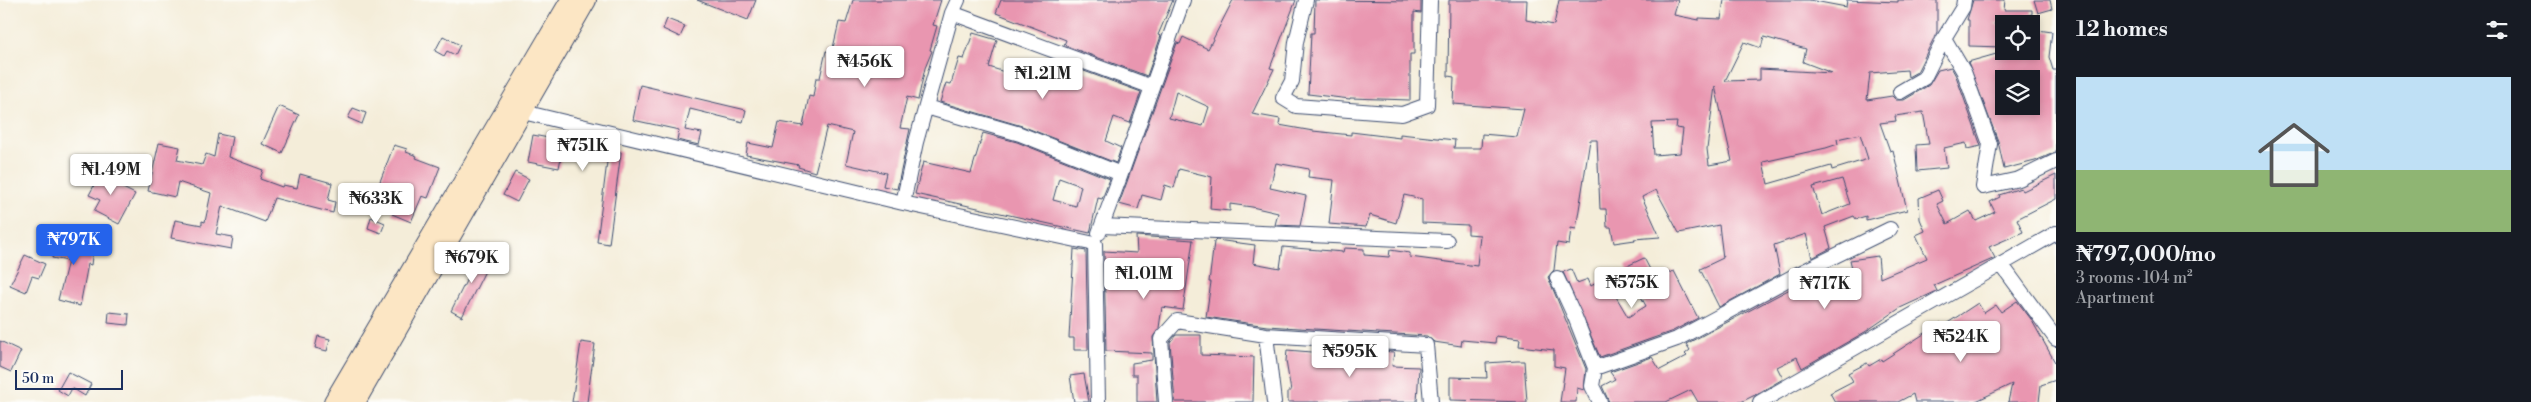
<!DOCTYPE html>
<html lang="en">
<head>
<meta charset="utf-8">
<style>
  :root { --surface:#171b24; --page:#242831; --text:#f1f3f6; --muted:#9ea1a6; --line:#363941; --accent:#2563eb }
  body { margin:0; font-family:"Libre Bodoni",serif; background:var(--page); color:var(--text); height:100vh; display:flex; flex-direction:column; font-size:19px; white-space:nowrap }
  * { box-sizing:border-box; margin:0 }
  p { font-size:16px; color:var(--muted) }
  .icon { flex:none; width:28px; height:28px; fill:none; stroke:currentColor; stroke-width:2; stroke-linecap:round; stroke-linejoin:round }
  .map { position:relative; flex:1; overflow:hidden }
  .side { display:flex; flex-direction:column; background:var(--surface); width:475px }
  .side>* { flex:none }
  .buttons { position:absolute; left:1995px; top:15px; display:grid; gap:10px }
  .buttons a { display:grid; place-items:center; width:45px; height:45px; border-radius:0px; background:var(--surface); box-shadow:0 2px 8px #0003; font-size:25px }
  .scale { position:absolute; left:15px; bottom:12px; width:108px; box-sizing:border-box; padding-left:5px; border:2px solid #1b2f5e; border-top:0; font-size:14px; line-height:18px; white-space:nowrap; color:#1b2f5e; -webkit-text-stroke:4px #fdfcf7; paint-order:stroke }
  .price { position:absolute; translate:-50% -42px; padding:0 11px; border-radius:5px; background:#fff; color:#222; font-size:16px; line-height:32px; filter:drop-shadow(0 1px 2px #0008) }
  .price::after { content:''; position:absolute; left:50%; top:30px; width:15px; height:11px; margin-left:-8px; background:inherit; clip-path:polygon(0 0,100% 0,50% 100%) }
  .price.active { background:var(--accent); color:#fff }
  ul { padding:0; list-style:none }
  li { display:grid; align-content:center; gap:10px; height:265px; padding:0 20px }
  li+li { border-top:1px solid var(--line) }
  li span { display:grid; place-items:center; height:155px; border-radius:0px; color:#555 }
  li>.icon { margin-inline-start:auto }
  span .icon { width:90px; height:90px; fill:#fffc; stroke-width:1 }
  li b { font-size:21px }
  h2 { display:flex; justify-content:space-between; align-items:center; height:60px; padding:0 20px; font-size:21px }
  main { display:flex; flex:1; min-height:0 }
  .map>svg:first-child { display:block }
  .building { fill:#e996b0; fill-rule:evenodd }
  .lines { fill:none; stroke-linecap:round; stroke-linejoin:round }
  .street-casing { stroke:#3c4c70; stroke-width:16 }
  .secondary-casing { stroke:#3c4c70; stroke-width:22 }
  .street { stroke:#fff; stroke-width:14 }
  .secondary { stroke:#fce6c4; stroke-width:20 }
</style>
</head>
<body>
<main>
<div class="map">
<svg width="2056" height="402" viewBox="0 0 2056 402">
  <rect width="100%" height="100%" fill="#fdfcf7"/>
  <filter id="ink" filterUnits="userSpaceOnUse"><feTurbulence type="fractalNoise" baseFrequency=".02" numOctaves="2"/><feDisplacementMap in="SourceGraphic" scale="10" xChannelSelector="R" yChannelSelector="G"/><feConvolveMatrix kernelMatrix="1 2 1 2 8 2 1 2 1" color-interpolation-filters="sRGB"/></filter>
  <filter id="wash" filterUnits="userSpaceOnUse"><feTurbulence type="fractalNoise" baseFrequency=".0096" numOctaves="4" result="noise"/><feDisplacementMap in="SourceGraphic" scale="20" xChannelSelector="R" yChannelSelector="G"/><feGaussianBlur stdDeviation="1.12" result="paint"/><feColorMatrix in="noise" values="0 0 0 0 0 0 0 0 0 0 0 0 0 0 0 0 0 1.4 0 .05"/><feComposite in="paint" operator="in"/></filter>
  <g filter="url(#wash)">
    <rect width="100%" height="100%" fill="#f4edd9"/>
    <g id="blocks">
      <!-- building -->
      <path class="building" d="M697 0H756L748 20Z
        M853 0H941L933 25 937 26 930 50 932 51 925 68 918 100 907 97 900 128 910 129 897 189 883 186 886 173 846 164 853 132 827 126 815 172 798 167 799 165 746 155 748 143 773 148 779 122 803 126 809 96 813 97 816 78H820L826 51 831 52 833 48 839 22 846 23Z
        M1001 0H1173L1158 35 1161 36 1147 76 1064 45 1066 40 996 13Z
        M1233 0H1296L1270 68 1274 69 1252 114 1280 119 1279 125 1313 131 1351 135V132L1400 138V134L1455 140 1454 148H1481L1482 134 1517 137 1524 109 1453 104 1454 77 1448 76 1449 0H1527L1526 20 1554 25 1559 0H1678L1674 15 1699 20V18L1721 19 1724 0H1809L1846 7 1847 0 1898 2V0H1937V32L1917 72 1908 77 1907 70 1870 73 1867 100 1892 96 1896 100H1904L1929 85 1938 70 1951 67 1956 76 1981 146 1967 149 1966 143 1944 148 1947 168 1917 171 1916 145 1929 144 1923 112 1895 116 1896 121 1880 123 1890 151 1893 150 1907 210 1866 220V216L1856 219 1854 216 1825 227 1831 248 1812 258 1806 234 1774 245 1780 274 1719 307 1700 269 1723 258 1719 225 1679 233 1656 190 1642 197 1660 237 1634 239 1635 240 1614 243 1611 227H1607L1606 209H1600L1597 140H1590L1576 229 1571 228 1569 245 1557 243 1554 270 1548 277 1586 369 1584 390 1577 388 1576 402H1560L1565 368 1554 366V350L1519 346 1520 339 1496 336 1495 343 1462 340 1461 346 1434 342 1427 336 1267 326 1206 317 1211 282H1209L1214 242 1216 240 1255 245 1253 263 1280 268 1283 247 1343 252 1344 248 1364 249V255L1389 257 1390 250 1410 253V257L1477 266 1480 235 1468 234V225L1422 223V199L1404 195 1396 223 1370 215 1366 227 1329 224 1334 180 1308 177 1309 169 1276 163 1270 188 1306 196 1300 226 1275 225 1278 213 1252 207 1230 204V211L1210 209 1212 177 1179 169 1174 188 1165 185 1161 200 1142 195 1138 209 1119 204 1177 43 1180 44 1183 37 1208 49ZM1764 37 1806 49 1803 62 1832 73 1760 69V80L1725 81 1744 42 1761 48ZM1715 86 1732 161 1709 165 1707 149ZM1176 92 1209 107 1203 126 1169 118ZM1677 122 1676 128 1683 129 1680 153 1654 155 1652 123ZM1860 134 1868 159 1832 170 1831 166 1768 184 1763 162 1826 148 1838 144 1837 139ZM1842 179 1850 204 1822 215 1813 187Z
        M1315 0 1421 1V13L1414 12V54H1410V100L1350 98V99L1308 94 1311 33H1314Z
        M1973 0H2005L2004 10H2032V14L1994 24 2004 26V47L1969 46V20H1967Z
        M2034 0H2050L2052 9 2038 13Z
        M667 19 685 26 680 37 663 29Z
        M2031 29 2052 32 2049 57 2053 70H2056V152L2035 161 2004 169 1998 141 1968 62 2007 51H2031ZM2004 79H2031V106H2004Z
        M973 33 997 40 989 67 1039 83 1043 66 1063 71 1065 64 1141 92 1130 123 1114 117 1106 141 1121 148 1116 163 1022 126 940 102 946 83 951 84 959 58 964 59Z
        M443 36 460 45 455 55 447 51 444 56 435 51Z
        M640 85 746 110 743 122 690 109 685 130 702 133 699 145 677 140 679 130 633 120Z
        M279 106 299 115 282 153 262 144Z
        M353 108 366 113 362 124 348 118Z
        M983 133 1017 142 1110 179 1102 199 1098 198 1090 233 915 194 923 162 971 173ZM1059 178 1081 186 1076 206 1053 200Z
        M218 134 232 137 228 157 263 170 260 179 282 187 283 185 297 188 300 174 332 183 328 200 335 202 333 213 274 198 265 222 222 206 216 234 233 237 231 249 171 238 175 220 202 225V221L205 222 211 193 178 182 175 197 148 191 159 143 180 147 177 160 202 165 206 154 214 157Z
        M533 135 621 152 609 244 597 242 607 162 562 152 559 168 528 162Z
        M394 145 407 149 406 152 417 156 416 158 440 167 428 198 422 196 411 222 392 214 401 192 379 184Z
        M106 163 118 169 111 182 135 194 119 224 94 211 100 200 89 195Z
        M515 172 529 179 517 202 503 195Z
        M2056 175V199L2017 219 2023 232 1989 247 1995 258 1934 285 1937 291 1900 308 1865 332 1802 368 1797 357 1777 367 1783 379 1755 395 1741 402H1698L1691 390 1666 402H1609L1602 386 1615 379 1610 372 1652 357 1660 370 1687 356 1685 354 1690 350 1686 344 1826 270 1839 291 1855 280 1850 260 1878 256 1880 278 1927 258 1916 235 1925 231 1920 219 1919 198 1938 190 1943 201 1937 204 1947 224 1970 211 1976 221 1995 212 1990 202 2000 197 1999 195 2021 188 2023 191Z
        M371 217 385 223 381 233 368 228Z
        M57 236 94 240 91 265 88 264 80 306 58 300 68 261 52 258Z
        M1136 236 1193 240 1183 310 1162 307 1159 328 1153 337 1157 402H1137V375H1132V363L1152 360V353L1106 351 1104 251 1137 253Z
        M1074 249 1086 251 1088 350H1074V338H1069Z
        M481 251 492 257 462 317 451 311Z
        M25 255 45 264 39 278 32 276 26 292 10 285Z
        M1644 258 1655 279 1674 271 1698 318 1673 331 1600 357 1563 272 1571 269 1577 283 1588 279 1591 286 1605 278 1628 317 1646 306 1625 267Z
        M2017 301 2031 319 2056 364V380L2041 385 2039 402H2008L2012 384 1974 402H1915L1913 394 1898 402H1835L1830 393 1853 381 1848 373 1867 363 1869 366 1881 359 1882 361 1941 323 1943 326 1978 303 1984 313 1996 305 2001 312Z
        M109 312 129 314 128 325 108 323Z
        M1176 335H1201V355L1254 357 1253 402H1175L1170 342Z
        M318 336 330 339 327 351 315 348Z
        M0 341 21 351 11 372 0 367Z
        M581 342 595 344 587 402H572Z
        M1287 350 1360 356 1361 350 1394 352 1392 366 1419 367 1417 402H1288V391H1291L1286 361Z
        M1517 361H1524L1527 402 1450 400V377L1487 378 1486 363Z
        M68 372 91 384 85 396 72 388 68 396 58 390Z
        M1084 374 1089 402H1074L1070 376Z"/>
    </g>
  </g>
  <g filter="url(#ink)">
    <use href="#blocks" fill-opacity="0" stroke="#3c4c70" stroke-width="1"/>
    <g class="lines">
      <!-- street casing -->
      <g class="street-casing">
        <path id="street" d="M1306 0 1296 42 1292 81 1283 98 1296 106 1402 114 1427 105 1430 0
          M952 13 1152 87
          M1944 38 1964 72 1990 144 1983 187 2019 179 2056 161
          M1900 92 1924 78 1944 38 1963 7 1964 0
          M926 107 1020 134 1121 174 1099 233
          M523 112 903 203 1095 244 1098 402
          M1121 174 1183 0
          M903 203 916 142 952 13 958 0
          M1102 226 1447 241
          M2001 264 2056 339
          M1557 278 1575 317 1595 368 1592 386 1600 402
          M1266 335 1274 402
          M1595 368 1677 339 1794 276 1890 229
          M1166 402 1161 339 1177 321 1266 335 1426 345 1431 402
          M1760 402 2056 233"/>
      </g>
      <!-- secondary casing -->
      <g class="secondary-casing">
        <path id="secondary" d="M334 402 571 0
          M355 402 586 0"/>
      </g>
      <!-- street -->
      <use href="#street" class="street"/>
      <!-- secondary -->
      <use href="#secondary" class="secondary"/>
    </g>
  </g>
</svg>
<div class="buttons">
<a><svg class="icon" aria-label="locate" viewBox="0 0 24 24"><circle cx="12" cy="12" r="6"/><path d="M12 2v4M12 18v4M2 12h4M18 12h4"/></svg></a>
<a><svg class="icon" aria-label="layers" viewBox="0 0 24 24"><path d="M12 4l9 5-9 5-9-5zM3 14l9 5 9-5"/></svg></a>
</div>
<div class="scale">50 m</div>
<b class="price" style="left:865px;top:88px">₦456K</b>
<b class="price" style="left:1043px;top:100px">₦1.21M</b>
<b class="price" style="left:583px;top:172px">₦751K</b>
<b class="price" style="left:111px;top:196px">₦1.49M</b>
<b class="price" style="left:376px;top:225px">₦633K</b>
<b class="price active" style="left:74px;top:266px">₦797K</b>
<b class="price" style="left:472px;top:284px">₦679K</b>
<b class="price" style="left:1144px;top:300px">₦1.01M</b>
<b class="price" style="left:1632px;top:309px">₦575K</b>
<b class="price" style="left:1825px;top:310px">₦717K</b>
<b class="price" style="left:1961px;top:363px">₦524K</b>
<b class="price" style="left:1350px;top:378px">₦595K</b>
</div>
<section class="side">
<h2>12 homes<svg class="icon" aria-label="filters" viewBox="0 0 24 24"><path d="M4 7h16M4 17h16"/><circle cx="9" cy="7" r="2"/><circle cx="15" cy="17" r="2"/></svg></h2>
<ul>
<li><span style="background:linear-gradient(#bfe0f5 60%,#8fb573 0)"><svg class="icon" aria-label="home" viewBox="0 0 24 24"><path d="M3 11l9-7 9 7M6 9v11h12V9"/></svg></span><div><b>₦797,000/mo</b><p>3 rooms · 104 m²</p><p>Apartment</p></div></li>
</ul>
</section>
</main>
</body>
</html>
